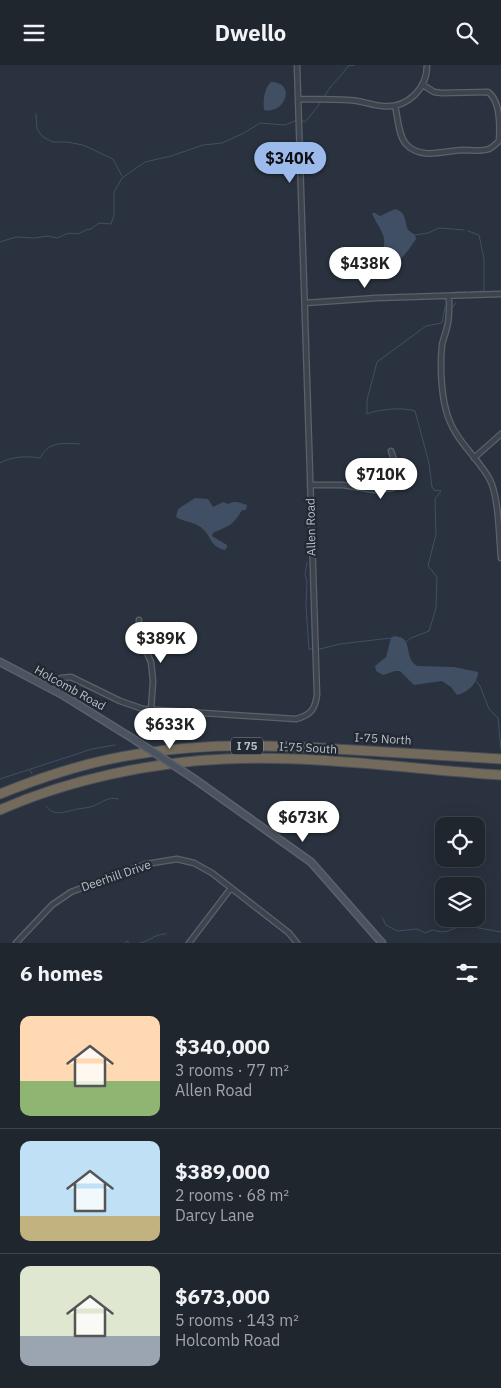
<!DOCTYPE html>
<html lang="en">
<head>
<meta charset="utf-8">
<style>
  :root { --surface:#1f262e; --page:#272e36; --text:#f1f3f6; --muted:#a1a5aa; --line:#3c434a; --accent:#9cbaeb }
  body { margin:0; font-family:"IBM Plex Sans",sans-serif; background:var(--page); color:var(--text); height:100vh; display:flex; flex-direction:column; font-size:19px; white-space:nowrap }
  * { box-sizing:border-box; margin:0 }
  p { font-size:16px; color:var(--muted) }
  .icon { flex:none; width:28px; height:28px; fill:none; stroke:currentColor; stroke-width:2; stroke-linecap:round; stroke-linejoin:round }
  .map { position:relative; height:878px; overflow:hidden }
  .side { display:flex; flex-direction:column; background:var(--surface); flex:1 }
  .side>* { flex:none }
  .fabs { position:absolute; left:435px; top:752px; display:grid; gap:10px }
  .fabs a { display:grid; place-items:center; width:50px; height:50px; border-radius:10px; background:var(--surface); box-shadow:0 5px 20px #0002,0 0 0 1px var(--line); font-size:25px }
  .price { position:absolute; translate:-50% -42px; padding:0 11px; border-radius:18px; background:#fff; color:#222; font-size:16px; line-height:32px; filter:drop-shadow(0 1px 2px #0008) }
  .price::after { content:''; position:absolute; left:50%; top:30px; width:15px; height:11px; margin-left:-8px; background:inherit; clip-path:polygon(0 0,100% 0,50% 100%) }
  .price.current { background:var(--accent); color:#111 }
  ul { padding:0; list-style:none }
  li { display:flex; align-items:center; gap:15px; height:125px; padding:0 20px }
  li+li { border-top:1px solid var(--line) }
  li span { display:grid; place-items:center; flex:none; width:140px; height:100px; border-radius:10px; color:#555 }
  li>.icon { margin-inline-start:auto }
  span .icon { width:60px; height:60px; fill:#fffc; stroke-width:1 }
  li b { font-size:21px }
  h2 { display:flex; justify-content:space-between; align-items:center; height:60px; padding:0 20px; font-size:21px }
  header { display:flex; justify-content:space-between; align-items:center; height:65px; padding:0 20px; background:var(--surface); font-size:22px; font-weight:700 }
  .map>svg:first-child { display:block }
  .water { fill:#414f65 }
  .lines { fill:none; stroke-linecap:round; stroke-linejoin:round }
  .stream { stroke:#414f65; stroke-width:1 }
  .street-casing { stroke:#5b626c; stroke-width:7 }
  .secondary-casing { stroke:#5b626c; stroke-width:9 }
  .highway-casing { stroke:#484f59; stroke-width:11 }
  .street { stroke:#3d444e; stroke-width:4.5 }
  .secondary { stroke:#4c5360; stroke-width:6 }
  .highway { stroke:#736a5b; stroke-width:9 }
  .secondary-bridge-casing { stroke:#5b626c; stroke-width:9; stroke-linecap:butt }
  .secondary-bridge { stroke:#4c5360; stroke-width:6 }
  .labels { text-anchor:middle; stroke-width:4.5; stroke-linejoin:round; paint-order:stroke }
  .shield { fill:#222933; stroke:#8c929c; stroke-width:1 }
  .shield-label { font-size:11px; font-weight:bold; fill:#b9bfc9 }
  .street-label { font-size:12px; fill:#b9bfc9; stroke:#222933 }
</style>
</head>
<body>
<header><svg class="icon" aria-label="menu" viewBox="0 0 24 24"><path d="M4 6h16M4 12h16M4 18h16"/></svg>Dwello<svg class="icon" aria-label="search" viewBox="0 0 24 24"><circle cx="10" cy="10" r="6"/><path d="M15 15l6 6"/></svg></header>
<div class="map">
<svg width="501" height="878" viewBox="0 0 501 878">
  <rect width="100%" height="100%" fill="#29323e"/>
  <!-- water -->
  <path class="water" d="M271 17C297 17 285 50 264 45 263 35 264 24 271 17Z
    M395 144C407 147 404 156 408 165L415 170 416 174C412 179 395 210 385 193 382 188 385 179 384 173 382 164 375 157 372 148H375L380 151Z
    M195 433 208 434 213 442 223 437 228 439C235 435 240 438 247 440L246 445H242C233 461 228 461 213 468L212 471 227 480V482L225 485C208 481 212 469 199 461 192 456 183 457 176 452L178 444Z
    M394 571C415 572 402 591 417 601L454 602 478 607C478 618 467 628 457 630L451 622 442 616 414 620 400 606H395L383 610 376 606 375 601 386 592 391 573Z"/>
  <g class="lines">
    <!-- stream -->
    <path class="stream" d="M324 32C331 19 341 12 348 1L355 0
      M36 49 37 64 43 72 53 77H67L83 80 113 94 122 111
      M301 54 304 57 307 55 321 37
      M468 166 479 170 484 194V226L470 227
      M415 170 428 168 439 163 464 165
      M0 177 16 172 34 173 48 171 57 173C67 169 66 167 78 169L86 165 91 164 99 158 111 159 114 150V127L122 113 145 97 171 91 203 80 222 78 244 68 260 58 285 60 297 55
      M455 227H466
      M453 242 456 238
      M0 398C12 391 28 391 40 393 49 376 63 378 80 379
      M307 497 305 510 307 516 306 541 309 584H320L340 579 391 573
      M406 577 411 573 429 566 436 543 437 512 428 501 436 469 435 434 441 426 434 425 432 422 429 398 415 346C403 342 379 344 367 349V335L377 297 426 261 442 258 445 242
      M476 616 480 621 489 644 498 653 501 684
      M30 705 32 709
      M0 714 92 684 115 680
      M46 741C54 753 66 746 78 744 83 743 88 743 93 741 102 738 108 731 118 734
      M382 852 386 860 397 866 417 864 425 868 432 865 442 867 448 866 463 860 501 867
      M125 878 127 876 129 878
      M140 878C149 876 157 868 166 869"/>
    <!-- street casing -->
    <g class="street-casing">
      <path id="street" d="M298 34C314 34 331 34 348 35 359 35 371 40 382 41 407 44 427 24 427 0
        M395 41C398 52 398 70 406 79 420 95 444 86 462 85 471 85 481 87 489 84 493 82 496 79 499 76 500 61 501 36 488 27L442 28 434 27 423 20
        M449 231C449 241 450 252 447 262 446 268 443 274 442 280 440 299 441 327 446 345 453 374 475 389 489 413 499 430 499 472 501 493
        M305 238 376 233 501 229
        M474 393 501 369
        M310 420H343L374 425 393 423C402 413 395 397 391 386
        M139 555V571L151 597 153 616 151 645
        M47 622 61 613 71 612 120 636 143 644 296 654C311 650 315 644 317 630 310 420 303 210 297 0
        M16 878 52 840 71 827 146 799 177 794 194 798 212 808 289 868 297 878
        M189 878 231 823"/>
    </g>
    <!-- secondary casing -->
    <g class="secondary-casing">
      <path id="secondary" d="M0 597 61 629 135 675
        M193 713 311 797 382 878"/>
    </g>
    <!-- highway casing -->
    <g class="highway-casing">
      <path id="highway" d="M0 729C44 711 91 696 138 689 209 677 282 680 353 685 403 688 452 691 501 694
        M0 745C67 715 152 697 225 694 317 690 409 704 501 710"/>
    </g>
    <!-- street -->
    <use href="#street" class="street"/>
    <!-- secondary -->
    <use href="#secondary" class="secondary"/>
    <!-- highway -->
    <use href="#highway" class="highway"/>
    <!-- secondary-bridge casing -->
    <g class="secondary-bridge-casing">
      <path id="secondary-bridge" d="M135 675 193 713"/>
    </g>
    <!-- secondary-bridge -->
    <use href="#secondary-bridge" class="secondary-bridge"/>
  </g>
  <g class="labels">
    <!-- shield labels -->
    <rect class="shield" x="231" y="672.5" width="32" height="17" rx="4"/>
    <g class="shield-label">
      <text x="247" y="685">I 75</text>
    </g>
    <!-- street labels -->
    <g class="street-label">
      <text transform="translate(311 462) rotate(-91)" y="4">Allen Road</text>
      <text transform="translate(70 623) rotate(29)" y="4">Holcomb Road</text>
      <text transform="translate(383 674) rotate(3)" y="4">I-75 North</text>
      <text transform="translate(308 683) rotate(3)" y="4">I-75 South</text>
      <text transform="translate(116 811) rotate(-19)" y="4">Deerhill Drive</text>
    </g>
  </g>
</svg>
<div class="fabs">
<a><svg class="icon" aria-label="locate" viewBox="0 0 24 24"><circle cx="12" cy="12" r="6"/><path d="M12 2v4M12 18v4M2 12h4M18 12h4"/></svg></a>
<a><svg class="icon" aria-label="layers" viewBox="0 0 24 24"><path d="M12 4l9 5-9 5-9-5zM3 14l9 5 9-5"/></svg></a>
</div>
<b class="price current" style="left:290px;top:119px">$340K</b>
<b class="price" style="left:365px;top:224px">$438K</b>
<b class="price" style="left:381px;top:435px">$710K</b>
<b class="price" style="left:161px;top:599px">$389K</b>
<b class="price" style="left:170px;top:685px">$633K</b>
<b class="price" style="left:303px;top:778px">$673K</b>
</div>
<section class="side">
<h2>6 homes<svg class="icon" aria-label="filters" viewBox="0 0 24 24"><path d="M4 7h16M4 17h16"/><circle cx="9" cy="7" r="2"/><circle cx="15" cy="17" r="2"/></svg></h2>
<ul>
<li><span style="background:linear-gradient(#ffd9b3 65%,#8fb573 0)"><svg class="icon" aria-label="home" viewBox="0 0 24 24"><path d="M3 11l9-7 9 7M6 9v11h12V9"/></svg></span><div><b>$340,000</b><p>3 rooms · 77 m²</p><p>Allen Road</p></div></li>
<li><span style="background:linear-gradient(#bfe0f5 75%,#c2b280 0)"><svg class="icon" aria-label="home" viewBox="0 0 24 24"><path d="M3 11l9-7 9 7M6 9v11h12V9"/></svg></span><div><b>$389,000</b><p>2 rooms · 68 m²</p><p>Darcy Lane</p></div></li>
<li><span style="background:linear-gradient(#dfe7d0 70%,#9aa5b1 0)"><svg class="icon" aria-label="home" viewBox="0 0 24 24"><path d="M3 11l9-7 9 7M6 9v11h12V9"/></svg></span><div><b>$673,000</b><p>5 rooms · 143 m²</p><p>Holcomb Road</p></div></li>
</ul>
</section>
</body>
</html>
